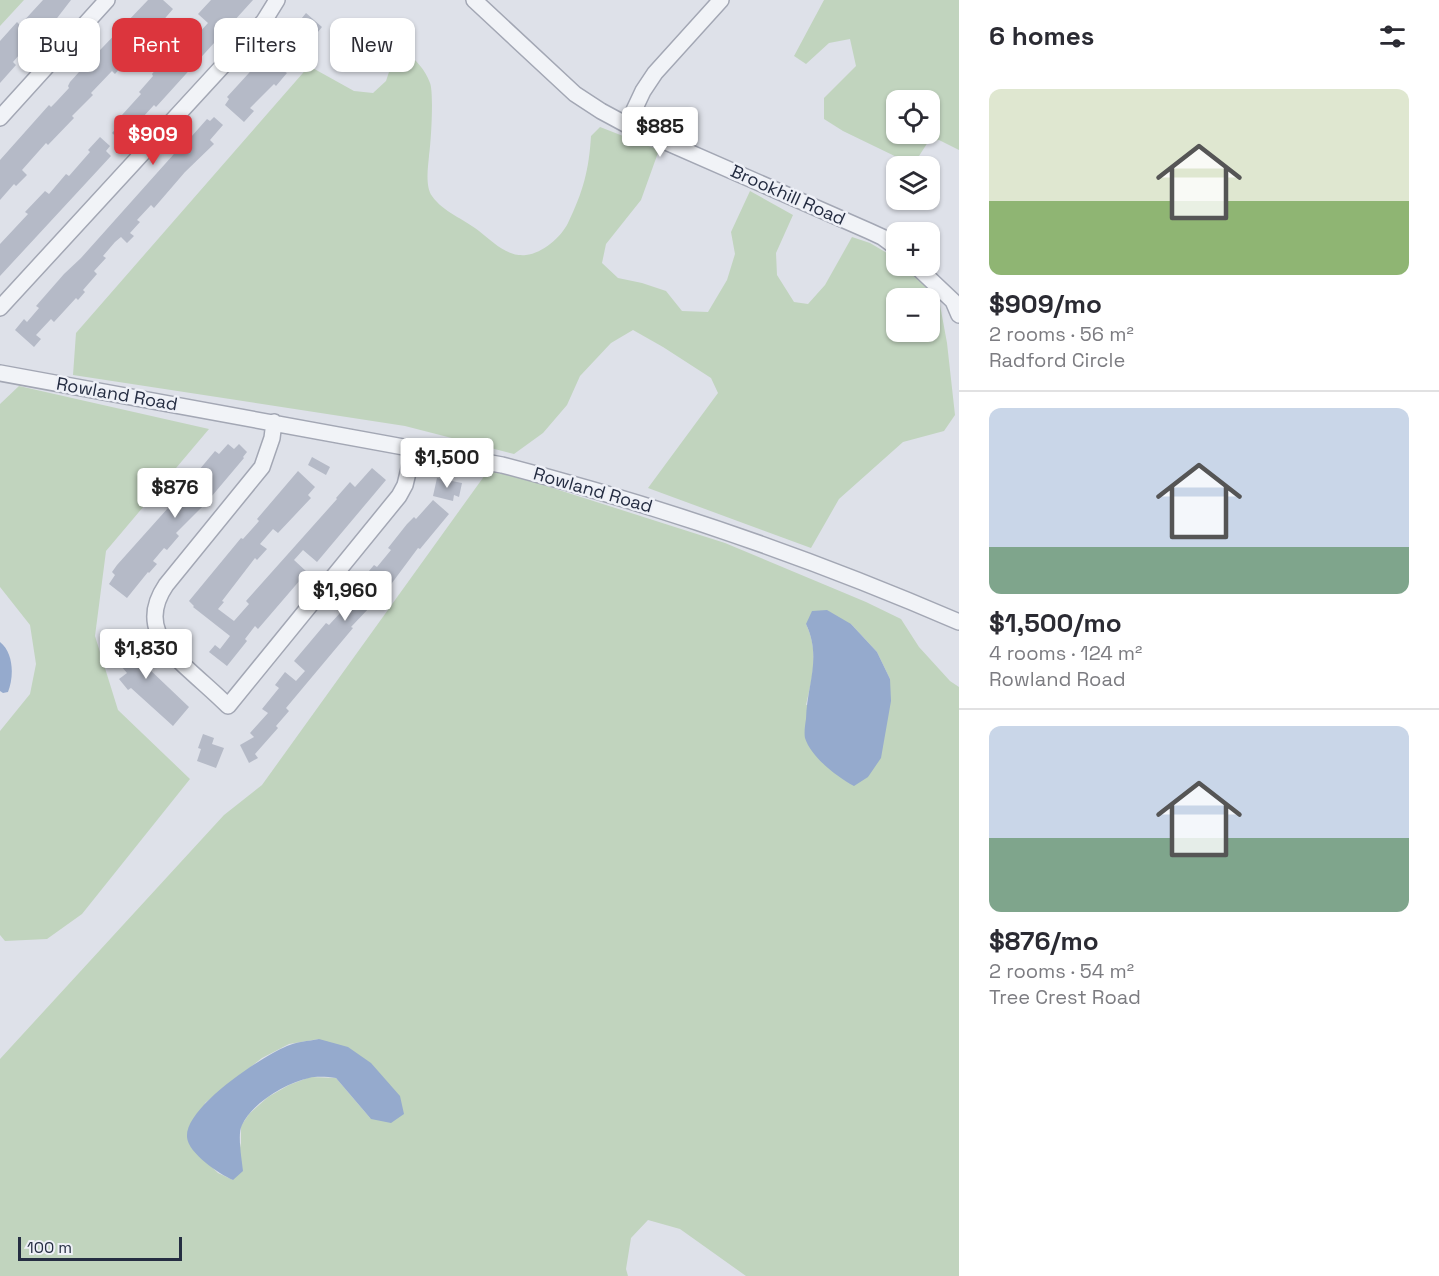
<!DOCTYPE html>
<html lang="en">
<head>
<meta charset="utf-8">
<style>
  :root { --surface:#fff; --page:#f2f2f3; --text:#2b2b33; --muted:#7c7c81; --line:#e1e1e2; --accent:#dc353d }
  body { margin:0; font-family:"Space Grotesk",sans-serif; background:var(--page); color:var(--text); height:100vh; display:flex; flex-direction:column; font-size:22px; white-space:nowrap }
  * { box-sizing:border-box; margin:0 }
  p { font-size:20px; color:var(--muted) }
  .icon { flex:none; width:33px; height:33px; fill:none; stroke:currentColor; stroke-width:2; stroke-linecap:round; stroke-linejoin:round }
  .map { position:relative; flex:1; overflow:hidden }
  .panel { display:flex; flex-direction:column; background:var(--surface); width:480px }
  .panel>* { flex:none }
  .hud { position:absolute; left:18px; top:18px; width:570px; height:54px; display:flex; gap:12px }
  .fabs { position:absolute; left:886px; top:90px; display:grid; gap:12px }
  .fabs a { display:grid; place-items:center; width:54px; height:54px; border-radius:12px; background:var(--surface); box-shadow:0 2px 4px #0004; font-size:30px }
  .scale { position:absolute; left:18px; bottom:15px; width:164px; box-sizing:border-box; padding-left:6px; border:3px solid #252d42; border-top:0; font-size:16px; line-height:21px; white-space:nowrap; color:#252d42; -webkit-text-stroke:4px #eef0f7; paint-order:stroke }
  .price { position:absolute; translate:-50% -51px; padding:0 14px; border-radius:6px; background:#fff; color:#222; font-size:20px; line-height:39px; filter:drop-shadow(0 2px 3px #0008) }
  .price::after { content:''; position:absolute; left:50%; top:36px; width:18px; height:14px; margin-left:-9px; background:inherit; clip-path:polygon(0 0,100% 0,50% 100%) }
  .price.selected { background:var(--accent); color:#fff }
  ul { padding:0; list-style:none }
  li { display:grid; align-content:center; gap:12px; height:318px; padding:0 30px }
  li+li { border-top:2px solid var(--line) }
  li span { display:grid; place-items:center; height:186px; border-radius:12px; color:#555 }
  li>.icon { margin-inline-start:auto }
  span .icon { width:108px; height:108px; fill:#fffc; stroke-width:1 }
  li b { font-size:26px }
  h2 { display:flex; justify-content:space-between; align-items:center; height:72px; padding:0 30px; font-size:26px }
  .pill { padding:0 21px; border-radius:12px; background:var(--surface); box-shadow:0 2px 4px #0004; font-size:21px; line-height:54px }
  .pill.selected { background:var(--accent); color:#fff }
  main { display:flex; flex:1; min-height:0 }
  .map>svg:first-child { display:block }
  .green { fill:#c1d4be; fill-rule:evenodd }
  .water { fill:#95aacd }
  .building { fill:#b5bac7 }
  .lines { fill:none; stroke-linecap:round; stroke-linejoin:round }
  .minor-casing { stroke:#a3a7b4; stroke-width:18 }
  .minor { stroke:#f1f3f7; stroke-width:15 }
  .labels { text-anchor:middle; stroke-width:5; stroke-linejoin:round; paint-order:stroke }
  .street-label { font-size:18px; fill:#252d42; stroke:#eef0f7 }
</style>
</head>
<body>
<main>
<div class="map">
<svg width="959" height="1276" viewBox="0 0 959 1276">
  <rect width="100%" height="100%" fill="#dee1e9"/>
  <!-- green -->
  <path class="green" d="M0 0H24L0 26Z
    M824 0H959V150L939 140 928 142 919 156 907 162 843 131 824 119V98L856 66 850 39 829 43 806 64 794 56ZM930 100V134H897V100Z
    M406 51C416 61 425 69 430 83 434 93 431 143 429 156 428 167 425 186 432 196 443 212 464 219 479 231 493 242 507 257 526 255 543 253 561 237 568 223 583 192 589 170 591 136L600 127 659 150 641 200 606 244 602 263 618 278 642 283 666 291 682 311 708 312 727 280 735 254 731 232 750 191 793 215 776 253 777 275 794 302 808 304 825 285 852 237 870 243 897 259V266H905L924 283 940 305 947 343 955 415 944 431 903 442 839 499 811 548 648 488 718 393 711 378 663 347 633 330 611 343 580 376 567 405 543 433 514 454 405 426 73 375 76 333 309 66 354 91 373 93 386 81 394 57ZM897 298H930V332H897Z
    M19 386 209 429 106 551 95 636 118 710 190 779 82 914 47 939 5 941 0 935V731L30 694 36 664 30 625 0 587V404Z
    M490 468 725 543 866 602 901 619 919 647 950 681 959 687V1276H746L680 1229 648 1220 631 1238 626 1269 628 1276H0V1059L224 815 262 785ZM806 624H851L877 652 890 679 806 705C813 675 819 652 806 624ZM319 1039 371 1119 336 1078 310 1077 289 1085 268 1097 249 1114 241 1126V1143L233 1180 218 1173 194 1150 205 1103 262 1058 289 1044Z"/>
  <!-- water -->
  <path class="water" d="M827 610 851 624 877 652 890 679 891 701 881 758 868 777 854 786C837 777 811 757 805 738 804 733 805 725 806 719 807 684 822 658 806 624L812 611Z
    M0 642C14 653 14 677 8 692L3 693 0 691Z
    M319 1039 348 1047 371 1063 400 1096 404 1114 391 1123 371 1119 336 1078C328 1077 317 1076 309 1078 286 1083 252 1103 242 1125 237 1134 242 1160 243 1171L233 1180C219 1174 188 1153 187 1137 185 1107 261 1057 287 1046 296 1042 308 1041 319 1039Z"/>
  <!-- building -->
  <path class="building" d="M43 0H71L44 35 42 33 29 48 27 46 13 62 16 65 0 83V41L17 22 20 25Z
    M148 0H163L173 9 148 38 145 35 124 59 126 61 115 74 112 71 91 93 93 95 72 116 74 118 48 145 46 143 22 170 27 175 16 186 14 184 0 200V160L49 105 51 107 56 102 69 88 68 86 70 82 79 72Z
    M211 0H253L156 107 154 105 143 117 145 119 123 143 112 133 126 118 122 115 141 94 139 92 153 76 152 74 190 29 197 35 208 23 198 14Z
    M306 13 322 27 313 38 297 24Z
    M281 38 299 54 284 71 287 73 276 86 274 84 250 108 254 111 244 122 225 105 229 99 227 97Z
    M214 117 223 125 210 140 214 144 185 172 154 208 151 205 137 220 140 222 130 233 134 236 127 243 121 237 115 242 103 256 106 258 94 271 97 274 83 290 85 292 78 300 76 298 54 322 51 319 36 335 41 339 34 347 15 330 24 319 27 322 39 308 36 306 64 274 81 258 190 136 191 137 207 119 210 121Z
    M100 137 110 146 106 151 111 156 0 276V244L28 214 25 212 45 191 49 194 66 174 69 176 90 152 88 150Z
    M228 444 234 449 239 444 247 452 243 457 244 458 206 503 176 533 179 536 167 550 164 548 153 561 157 564 149 573 148 572 127 598 109 584 115 575 112 572 117 565 168 508 169 509 180 497 178 495 215 451 219 454Z
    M312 457 330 467 326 475 308 465Z
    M372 468 386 480 317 562 303 550 294 560 307 572 258 629 255 626 245 639 247 641 227 666 209 652 215 645 220 649 230 636 193 607 194 606 189 601 241 538 243 539 259 521 257 519 292 478 298 471 315 487 308 495 311 498 278 533 273 529 260 544 267 549 257 560 255 558 222 601 224 602 218 609 234 621 249 604 246 601 337 499 336 498 350 482 355 487Z
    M437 478 462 483 459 497 454 495 453 501 433 496Z
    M433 500 449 514 420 549 418 548 389 587 351 627 353 628 286 708 289 711 276 726 278 728 255 754 258 758 249 763 240 745 254 737 250 733 268 713 262 709 279 688 275 685 285 672 296 681 305 671 294 661 326 623 329 625 341 612 339 611 355 593 353 590 374 565 377 567 391 550 388 548 407 524 414 517 416 519Z
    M129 630 138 651 133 652 145 669 147 667 189 707 173 726 131 688 128 690 119 679 127 673 115 659H113L108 644 114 642 112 637Z
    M203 734 214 738 212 744 224 748 216 768 197 761 201 749 198 748Z"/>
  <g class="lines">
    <!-- minor casing -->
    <g class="minor-casing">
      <path id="minor" d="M474 0 575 94 601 111 627 125 869 231 882 237 897 248
        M0 118 107 0
        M627 125 643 91 655 73 721 0
        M916 266 953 301 959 315
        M0 308 264 21 277 0
        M0 373 502 465C658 505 811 558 959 622
        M274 422 272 438 262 467 166 585C141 622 162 646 190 671 203 683 216 694 228 706L399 496 405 485 414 448"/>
    </g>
    <!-- minor -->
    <use href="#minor" class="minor"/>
  </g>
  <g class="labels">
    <!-- street labels -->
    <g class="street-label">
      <text transform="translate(788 195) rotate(24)" y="6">Brookhill Road</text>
      <text transform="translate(117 394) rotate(10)" y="6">Rowland Road</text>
      <text transform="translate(593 490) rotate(16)" y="6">Rowland Road</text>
    </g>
  </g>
</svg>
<div class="fabs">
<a><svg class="icon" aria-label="locate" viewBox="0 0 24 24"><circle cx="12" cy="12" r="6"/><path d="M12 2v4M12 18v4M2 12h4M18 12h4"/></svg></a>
<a><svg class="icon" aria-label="layers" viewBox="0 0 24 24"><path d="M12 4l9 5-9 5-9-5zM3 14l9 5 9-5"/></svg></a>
<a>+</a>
<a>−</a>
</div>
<div class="scale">100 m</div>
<b class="price" style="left:660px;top:158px">$885</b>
<b class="price selected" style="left:153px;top:166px">$909</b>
<b class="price" style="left:447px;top:489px">$1,500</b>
<b class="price" style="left:175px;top:519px">$876</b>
<b class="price" style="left:345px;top:622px">$1,960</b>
<b class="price" style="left:146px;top:680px">$1,830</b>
<div class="hud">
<a class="pill">Buy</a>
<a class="pill selected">Rent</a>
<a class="pill">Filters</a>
<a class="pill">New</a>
</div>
</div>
<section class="panel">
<h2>6 homes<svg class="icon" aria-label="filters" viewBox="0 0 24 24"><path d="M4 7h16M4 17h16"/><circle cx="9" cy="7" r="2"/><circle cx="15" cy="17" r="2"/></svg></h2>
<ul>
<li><span style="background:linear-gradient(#dfe7d0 60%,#8fb573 0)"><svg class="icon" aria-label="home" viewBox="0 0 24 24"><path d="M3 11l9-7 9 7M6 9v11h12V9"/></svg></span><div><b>$909/mo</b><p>2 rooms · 56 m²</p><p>Radford Circle</p></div></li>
<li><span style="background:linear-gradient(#c9d6e8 75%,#7fa58c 0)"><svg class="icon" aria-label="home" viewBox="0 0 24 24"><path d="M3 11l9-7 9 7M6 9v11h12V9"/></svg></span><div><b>$1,500/mo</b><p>4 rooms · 124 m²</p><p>Rowland Road</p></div></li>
<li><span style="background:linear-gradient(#c9d6e8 60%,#7fa58c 0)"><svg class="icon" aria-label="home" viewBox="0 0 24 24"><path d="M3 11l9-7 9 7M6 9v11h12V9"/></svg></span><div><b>$876/mo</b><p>2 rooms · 54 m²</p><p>Tree Crest Road</p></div></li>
</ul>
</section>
</main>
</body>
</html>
